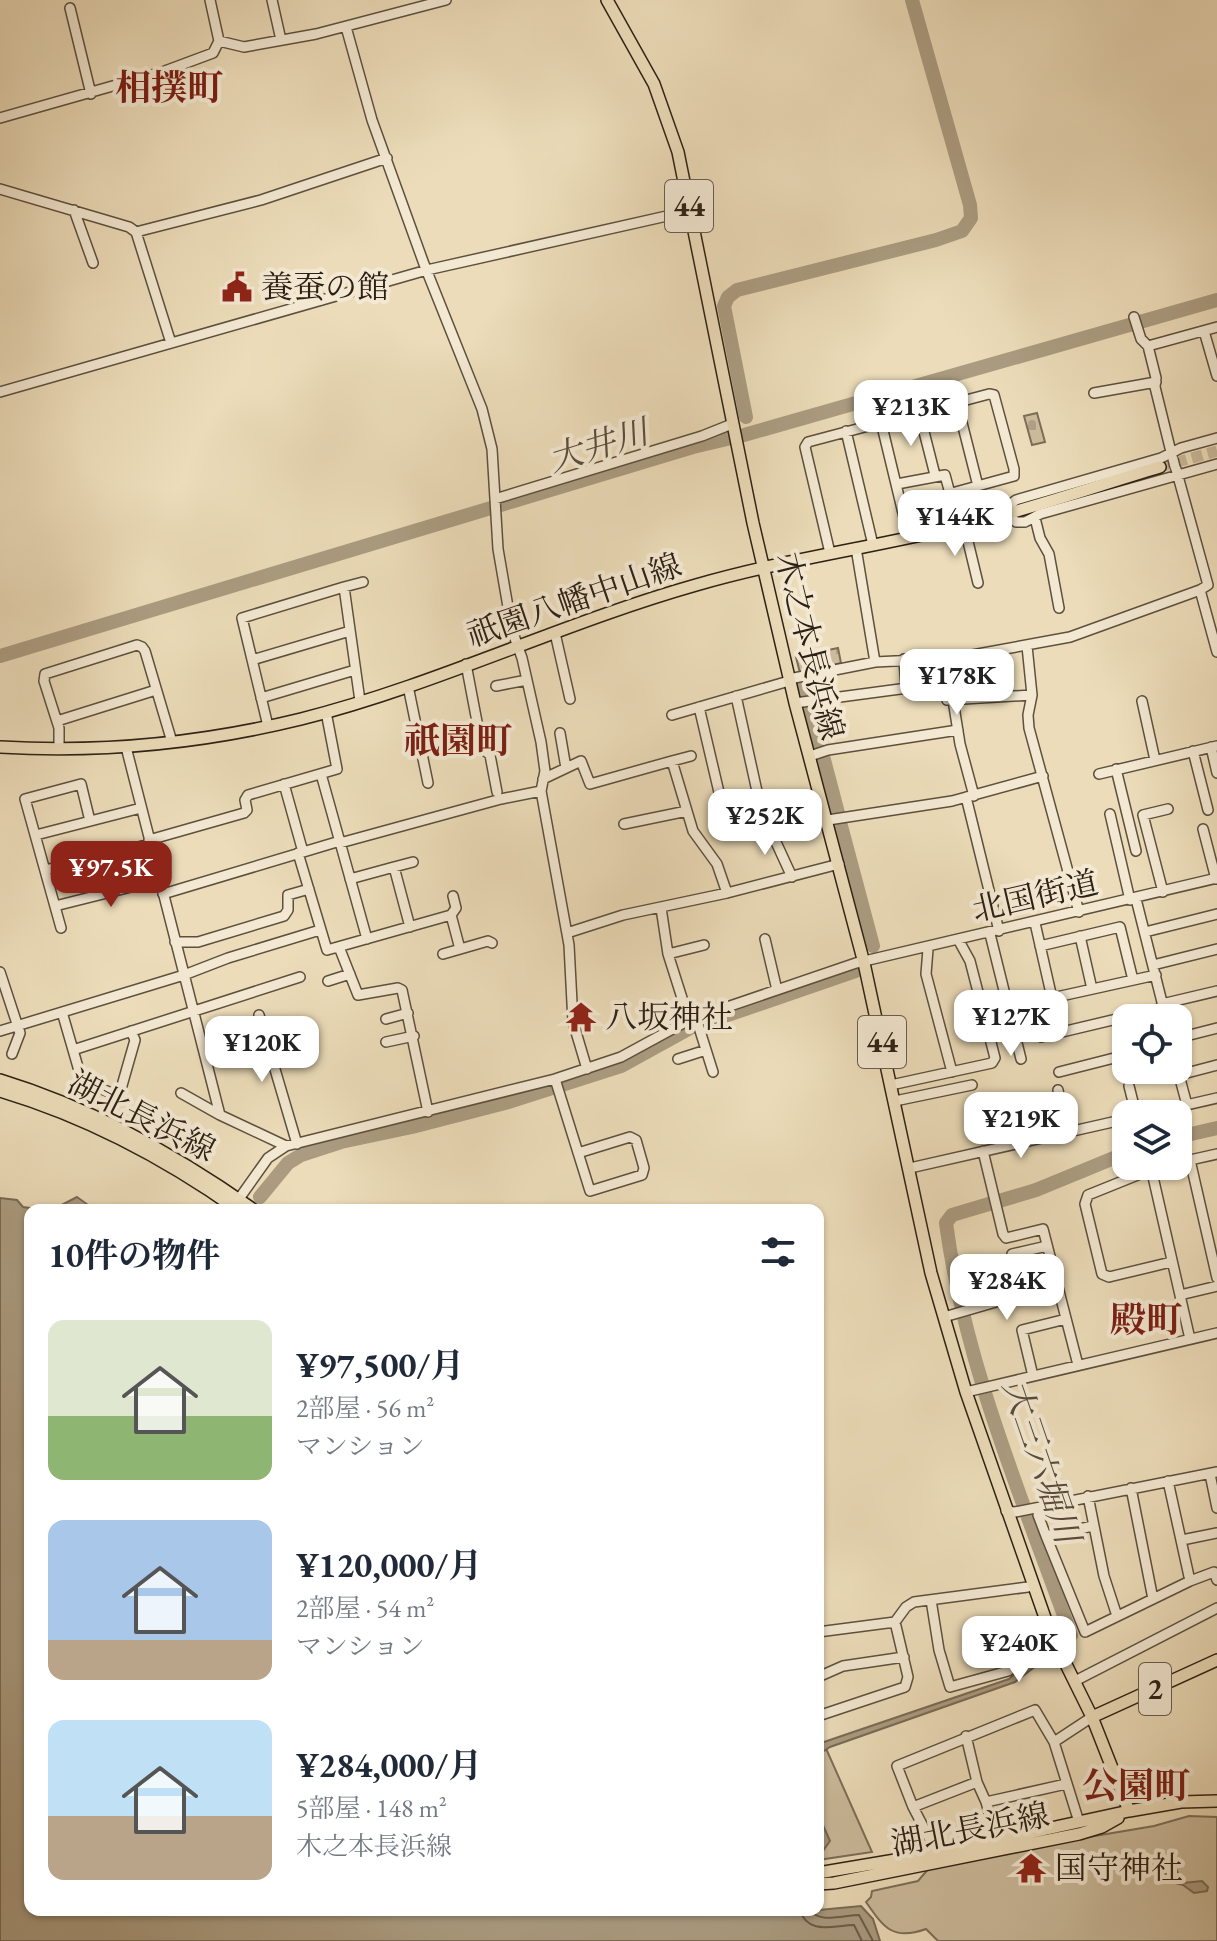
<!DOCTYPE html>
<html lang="ja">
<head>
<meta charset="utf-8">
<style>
  :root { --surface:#fff; --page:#f2f2f3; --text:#1f2937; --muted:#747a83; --accent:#8f2418 }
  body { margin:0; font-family:"EB Garamond","Noto Serif JP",serif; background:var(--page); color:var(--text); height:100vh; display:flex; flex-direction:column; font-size:30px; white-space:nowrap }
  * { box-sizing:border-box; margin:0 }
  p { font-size:26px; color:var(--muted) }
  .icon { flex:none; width:44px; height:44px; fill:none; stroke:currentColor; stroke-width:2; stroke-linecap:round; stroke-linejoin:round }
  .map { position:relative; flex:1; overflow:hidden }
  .details { position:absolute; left:24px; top:1204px; width:800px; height:712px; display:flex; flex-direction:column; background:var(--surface); border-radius:16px; box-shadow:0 2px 6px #0004 }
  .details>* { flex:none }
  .buttons { position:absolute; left:1112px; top:1004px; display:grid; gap:16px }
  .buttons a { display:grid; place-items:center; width:80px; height:80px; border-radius:16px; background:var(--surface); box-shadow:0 2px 6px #0004; font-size:40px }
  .price { position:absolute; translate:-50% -68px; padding:0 18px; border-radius:16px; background:#fff; color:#222; font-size:26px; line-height:52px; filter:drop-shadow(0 2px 4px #0008) }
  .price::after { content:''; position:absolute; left:50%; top:48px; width:24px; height:18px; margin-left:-12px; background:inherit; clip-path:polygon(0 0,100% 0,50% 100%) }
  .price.current { background:var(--accent); color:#fff }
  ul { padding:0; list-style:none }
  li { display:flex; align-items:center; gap:24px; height:200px; padding:0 24px }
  li span { display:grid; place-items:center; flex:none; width:224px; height:160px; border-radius:16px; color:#555 }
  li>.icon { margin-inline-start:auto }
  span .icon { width:96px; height:96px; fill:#fffc; stroke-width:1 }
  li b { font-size:34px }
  h2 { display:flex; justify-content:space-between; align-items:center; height:96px; padding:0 24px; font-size:34px }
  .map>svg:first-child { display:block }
  .cemetery { fill:url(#cemetery-stones); stroke:#7c6e59; stroke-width:2 }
  .green { fill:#ccbc9d; stroke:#7c6e59; stroke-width:2 }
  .water { fill:#ab9c81; stroke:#796b56; stroke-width:2 }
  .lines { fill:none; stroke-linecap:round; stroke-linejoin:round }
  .shore { stroke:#6c5e4b; stroke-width:2 }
  .river { stroke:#ab9c81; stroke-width:14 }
  .major-tunnel { stroke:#c6b798; stroke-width:11; stroke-dasharray:11 5.5; stroke-linecap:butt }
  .minor-casing { stroke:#5d503e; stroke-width:12 }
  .major-casing { stroke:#2d2115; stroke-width:14 }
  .minor { stroke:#f3e8d2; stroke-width:9 }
  .major { stroke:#ecdcb9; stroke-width:11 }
  .minor-bridge-casing { stroke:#5d503e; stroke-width:12; stroke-linecap:butt }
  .minor-bridge { stroke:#f3e8d2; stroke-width:9 }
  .labels { text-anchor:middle; stroke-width:8; stroke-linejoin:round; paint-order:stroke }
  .shield { fill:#f3e8d2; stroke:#685d4e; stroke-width:2 }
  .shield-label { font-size:30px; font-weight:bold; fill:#2d2115 }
  .poi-label { font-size:32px; fill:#2d2115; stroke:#f3e8d2; text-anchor:start }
  .street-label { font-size:32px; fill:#2d2115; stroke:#f3e8d2 }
  .water-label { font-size:34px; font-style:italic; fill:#594c3b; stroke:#f3e8d2 }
  .quarter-label { font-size:36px; font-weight:bold; fill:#7a1f14; stroke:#f3e8d2 }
</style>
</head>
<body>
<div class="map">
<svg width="1217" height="1941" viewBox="0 0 1217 1941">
  <defs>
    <pattern id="cemetery-stones" width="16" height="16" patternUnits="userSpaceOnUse" patternTransform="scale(2)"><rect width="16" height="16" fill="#ccbc9d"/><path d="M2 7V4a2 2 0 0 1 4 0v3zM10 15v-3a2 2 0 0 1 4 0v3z" fill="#b0a186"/></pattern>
  </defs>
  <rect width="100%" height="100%" fill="#ecdcb9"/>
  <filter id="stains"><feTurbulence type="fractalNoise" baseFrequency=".0025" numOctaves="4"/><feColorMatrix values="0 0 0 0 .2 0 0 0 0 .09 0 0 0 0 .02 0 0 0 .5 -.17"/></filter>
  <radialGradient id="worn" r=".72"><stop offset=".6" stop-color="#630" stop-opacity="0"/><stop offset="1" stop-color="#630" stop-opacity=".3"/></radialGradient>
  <!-- cemetery -->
  <path class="cemetery" d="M1037 413 1045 442 1032 445 1024 416Z
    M838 648 841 663 800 673 796 657Z"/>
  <!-- green -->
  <path class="green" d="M820 1735 872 1852 818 1860Z
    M1189 1816 1217 1817V1941H938L926 1929C893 1941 884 1928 866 1902L871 1897 872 1891 918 1881 930 1867 1059 1842 1154 1826Z"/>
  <!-- water -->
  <path class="water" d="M77 1197 95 1210H52Z
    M0 1198 17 1200 23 1207 44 1210H30V1910L808 1911 861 1906 873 1919 880 1941H0Z
    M1071 1625 1076 1635 1015 1682 830 1747 818 1755V1744L1009 1679Z
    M818 1814 830 1841 822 1852 818 1853Z
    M1161 1859 1165 1864 1173 1863 1183 1883 1202 1881 1208 1887 1207 1891 1194 1893 1183 1885 1171 1882 1167 1874 1152 1869 1159 1865 1157 1861Z"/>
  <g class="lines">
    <!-- shore -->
    <path class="shore" d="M800 1910C808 1936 834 1925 854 1925L862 1941
      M810 1910C820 1924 844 1915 859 1915L873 1941"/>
    <!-- river -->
    <path class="river" d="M746 417 724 306 728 297 737 290 936 240 962 231 971 218 970 205 912 0
      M0 656 693 447 744 435 1217 300
      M800 680 807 698
      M809 704 820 747
      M823 756 838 813
      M840 822 873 946
      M1178 1137 1217 1128
      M260 1197 288 1163 301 1155 341 1142 412 1127 505 1103 621 1066 690 1028 856 971
      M1064 1640 1071 1635C1023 1500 965 1366 946 1223L952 1215 1036 1190 1126 1153"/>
    <!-- major-tunnel -->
    <path class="major-tunnel" d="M1160 467 1217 451"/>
    <!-- minor casing -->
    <g class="minor-casing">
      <path id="minor" d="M210 0 219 41
        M272 0 281 40
        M70 8 91 94
        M346 27 372 120 424 264 482 409 492 449 498 549 512 630 522 658 541 742 545 771 541 791 569 945 573 1022 587 1069
        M0 118 162 72 213 53 219 41 244 47 316 34 446 0
        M0 189 129 227 136 232
        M74 210 93 263
        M1134 317 1141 339 1148 346
        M1204 331 1217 376
        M171 343 136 232 261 200 387 158
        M0 392 427 270 689 211
        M1094 393 1156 382
        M957 403 978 486
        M919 412 935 475
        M881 422 909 538
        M846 431 873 545
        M1217 438 1181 448 1161 458 1016 500 1008 506 1007 513 1016 522H1025L1040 514 1217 464
        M1172 456 1155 387 1156 378 1148 346 1217 327
        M1176 469 1208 585 1200 590 1217 652
        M897 484 945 475 959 527
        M495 499 702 436 732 424
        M1035 518 1040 538 1049 554 1059 608
        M964 525 978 583
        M856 548 875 662
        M830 553 805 447 808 442 989 394 994 395 1014 469V476L952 493
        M344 587 363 582
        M555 633 570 699
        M1027 646 1032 695 1028 715 1029 728 1079 912
        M940 658 947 700 1032 695
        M904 659 906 688
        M252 660 350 631
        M466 664 482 748 490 755 497 792
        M789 679 875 662 956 658 1070 637 1200 590
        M408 686 428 783
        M496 686 527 680
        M261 698 355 670
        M953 700 960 744 974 796
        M1142 701 1155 760
        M795 703 930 685
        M699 707 729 835 764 823 736 696
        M672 715 789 681
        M57 721 156 690
        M268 726 242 618 344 587 360 701
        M560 733 566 768
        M126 747 220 1115
        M1211 747 1217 773
        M59 749V728L44 681 45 674 137 645 142 647 145 651 172 742
        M1193 751 1208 810
        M810 756 828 750 958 730
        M672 761 691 756
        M1116 769 1136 851
        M321 774 367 939
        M1099 774 1217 746
        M543 779 581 761 590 784 672 761 693 831 717 864 727 893
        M284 784 303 852
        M966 797 999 931
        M1110 814 1130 900
        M828 820 952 801 1043 776
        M764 823 775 840 792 877
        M624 824 687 811
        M1203 829 1216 879
        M36 835 141 808
        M149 840 244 813 247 810 245 800 248 795 337 769 326 712
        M340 843 501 799 541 791
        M298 853 327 950 451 915 460 949
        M394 867 413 862
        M45 870 150 844
        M350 879 394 867 410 927
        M1163 892 1143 815 1168 809
        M163 894 340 841
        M1136 899 1166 1018
        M55 906 159 880
        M661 908 668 954 689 1020
        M451 915 456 908 453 896
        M1035 923 1052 998 1156 975
        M61 928 25 799 81 784 90 821
        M1145 932 1217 914
        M567 933 623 915 727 893 839 864
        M990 934 1021 1059
        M1080 936 1092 989
        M765 939 777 990
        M175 942H198L284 916 288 910V895L309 889
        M1040 946 1120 927 1133 980
        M339 947 358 995 398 988 402 990 428 1112
        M928 949 926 974 952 1072
        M443 954 488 941 492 943
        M668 954 704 945
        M1153 965 1217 949
        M0 972 20 1033 12 1054
        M328 981 350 974
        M1162 1004 1217 991
        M62 1012 82 1081 119 1096 135 1040 131 1031
        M259 1015 297 1144
        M696 1018 713 1072
        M386 1019 408 1013
        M0 1031 184 975 228 958 320 930
        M1041 1037 1163 1008
        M1178 1038 1217 1028
        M386 1042 414 1036
        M73 1050 300 977
        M678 1059 706 1050
        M1059 1072 1126 1055
        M555 1079 590 1191 642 1175 644 1168 636 1140 630 1137 578 1153
        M891 1085 992 1063 995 1058 970 961 959 941
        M1129 1086 1136 1114
        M1058 1090 1066 1133
        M181 1093 220 1115 286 1146
        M895 1101 972 1085
        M1187 1105 1179 1075 1217 1065
        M1147 1114 1217 1098
        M983 1151 1003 1234 1006 1238 1043 1229 1078 1365
        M1190 1160 1217 1154
        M1178 1162 1190 1160 1217 1278
        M1160 1166 1088 1195 1085 1204 1102 1274 1109 1277 1171 1262
        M910 1168 1126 1119
        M1151 1168 1190 1339
        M236 1203 268 1158 286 1146 555 1079 621 1057 689 1020 856 963 1217 878
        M1180 1295 1217 1286
        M944 1317 1023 1294 1012 1254 1047 1246
        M1033 1376 1022 1330 1066 1319
        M966 1392 1217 1333
        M1210 1474 1217 1508
        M1168 1481 1190 1581 1214 1572 1217 1580
        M1131 1488 1153 1599
        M1088 1496 1104 1576 1117 1616
        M1006 1511 1015 1512 1217 1472
        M1038 1515 1046 1536
        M1093 1526 1046 1536 1085 1632 1190 1581
        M1182 1540 1217 1533
        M931 1600 939 1650 950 1687 1008 1671 1048 1638 1050 1632
        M818 1632 895 1622 906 1607 914 1602 1028 1587 1032 1584
        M818 1677 843 1666 904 1657
        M1075 1681 1217 1608
        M818 1716 905 1687 908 1677 895 1622
        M966 1736 977 1782 986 1802 997 1840
        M1054 1742 1079 1822
        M986 1802 1066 1784
        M913 1807 977 1782
        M937 1853 913 1807 897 1766 1035 1710 1054 1742 1092 1717"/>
    </g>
    <!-- major casing -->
    <g class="major-casing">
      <path id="major" d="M607 0 654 84 678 152 753 523 795 703 864 963 931 1273 966 1392 1050 1632 1092 1717 1129 1811
        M0 747C101 753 203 743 301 719 436 685 562 623 696 585 782 560 870 548 957 527 1025 511 1093 487 1160 467
        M0 1080C92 1108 176 1155 254 1210
        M0 1091C84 1116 166 1159 238 1210
        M1092 1717 1217 1660
        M818 1873 937 1853 1129 1811 1181 1802 1217 1801
        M818 1884 834 1883 1079 1834 1102 1827 1118 1818"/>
    </g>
    <!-- minor -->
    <use href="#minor" class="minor"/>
    <!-- major -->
    <use href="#major" class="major"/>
    <!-- minor-bridge casing -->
    <g class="minor-bridge-casing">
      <path id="minor-bridge" d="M1173 459 1175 467"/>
    </g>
    <!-- minor-bridge -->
    <use href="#minor-bridge" class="minor-bridge"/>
  </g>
  <!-- icons -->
  <defs>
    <g id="civic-bare" transform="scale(2.4)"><path d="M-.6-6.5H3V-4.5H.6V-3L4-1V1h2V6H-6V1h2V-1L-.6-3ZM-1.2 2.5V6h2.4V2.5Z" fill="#8f2418" stroke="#f3e8d2" stroke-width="2.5" paint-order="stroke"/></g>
    <g id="temple-bare" transform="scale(2.4)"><path d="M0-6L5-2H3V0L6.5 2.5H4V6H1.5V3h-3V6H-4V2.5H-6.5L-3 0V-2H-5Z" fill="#8f2418" stroke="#f3e8d2" stroke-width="2.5" paint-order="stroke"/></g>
  </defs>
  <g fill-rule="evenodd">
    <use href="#civic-bare" x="237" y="287"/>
    <use href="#temple-bare" x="581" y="1017"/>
    <use href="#temple-bare" x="1031" y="1868"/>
  </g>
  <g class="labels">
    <!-- shield labels -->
    <g class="shield">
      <rect x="665" y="180" width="48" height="52" rx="6"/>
      <rect x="858" y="1016" width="48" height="52" rx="6"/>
      <rect x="1139" y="1663" width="32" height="52" rx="6"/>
    </g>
    <g class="shield-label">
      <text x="689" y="216">44</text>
      <text x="882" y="1052">44</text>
      <text x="1155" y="1699">2</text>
    </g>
    <!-- poi labels -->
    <g class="poi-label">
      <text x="261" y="298">養蚕の館</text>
      <text x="605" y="1028">八坂神社</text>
      <text x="1055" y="1879">国守神社</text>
    </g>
    <!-- street labels -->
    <g class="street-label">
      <text transform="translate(574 600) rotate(-19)" y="11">祇園八幡中山線</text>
      <text transform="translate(810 646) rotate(76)" y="11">木之本長浜線</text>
      <text transform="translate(1035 896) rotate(-13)" y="11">北国街道</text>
      <text transform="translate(142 1116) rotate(27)" y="11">湖北長浜線</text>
      <text transform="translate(970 1829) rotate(-11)" y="11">湖北長浜線</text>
    </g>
    <!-- water labels -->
    <g class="water-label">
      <text transform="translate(598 445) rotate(-17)" y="12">大井川</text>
      <text transform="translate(1042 1461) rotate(71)" y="12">大三六堀川</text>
    </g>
    <!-- quarter labels -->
    <g class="quarter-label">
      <text x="169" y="100">相撲町</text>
      <text x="458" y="753">祇園町</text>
      <text x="1146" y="1332">殿町</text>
      <text x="1136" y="1798">公園町</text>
    </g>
  </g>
  <rect width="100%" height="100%" filter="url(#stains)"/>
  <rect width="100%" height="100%" fill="url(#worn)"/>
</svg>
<div class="buttons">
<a><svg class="icon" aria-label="locate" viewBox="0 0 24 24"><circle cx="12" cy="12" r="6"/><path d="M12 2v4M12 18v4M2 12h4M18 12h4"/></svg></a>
<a><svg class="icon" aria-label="layers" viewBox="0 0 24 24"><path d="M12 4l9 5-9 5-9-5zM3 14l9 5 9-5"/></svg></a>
</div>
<b class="price" style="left:911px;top:448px">¥213K</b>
<b class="price" style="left:955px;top:558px">¥144K</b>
<b class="price" style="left:957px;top:717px">¥178K</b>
<b class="price" style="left:765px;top:857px">¥252K</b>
<b class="price current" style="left:111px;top:909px">¥97.5K</b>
<b class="price" style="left:1011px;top:1058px">¥127K</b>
<b class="price" style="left:262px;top:1084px">¥120K</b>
<b class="price" style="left:1021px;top:1160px">¥219K</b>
<b class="price" style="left:1007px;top:1322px">¥284K</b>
<b class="price" style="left:1019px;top:1684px">¥240K</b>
<section class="details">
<h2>10件の物件<svg class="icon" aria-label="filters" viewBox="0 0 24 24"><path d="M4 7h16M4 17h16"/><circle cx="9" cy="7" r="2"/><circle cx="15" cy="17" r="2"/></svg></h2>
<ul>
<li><span style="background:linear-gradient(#dfe7d0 60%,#8fb573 0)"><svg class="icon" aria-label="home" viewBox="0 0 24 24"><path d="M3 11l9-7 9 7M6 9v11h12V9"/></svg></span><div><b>¥97,500/月</b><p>2部屋 · 56 m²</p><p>マンション</p></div></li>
<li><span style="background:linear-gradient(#a9c7e8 75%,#b9a48a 0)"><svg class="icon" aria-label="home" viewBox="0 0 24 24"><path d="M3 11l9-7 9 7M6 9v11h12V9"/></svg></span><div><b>¥120,000/月</b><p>2部屋 · 54 m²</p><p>マンション</p></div></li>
<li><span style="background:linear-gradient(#bfe0f5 60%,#b9a48a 0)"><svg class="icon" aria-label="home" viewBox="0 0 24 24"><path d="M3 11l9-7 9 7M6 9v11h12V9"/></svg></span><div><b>¥284,000/月</b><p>5部屋 · 148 m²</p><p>木之本長浜線</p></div></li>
</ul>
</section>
</div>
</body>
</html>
